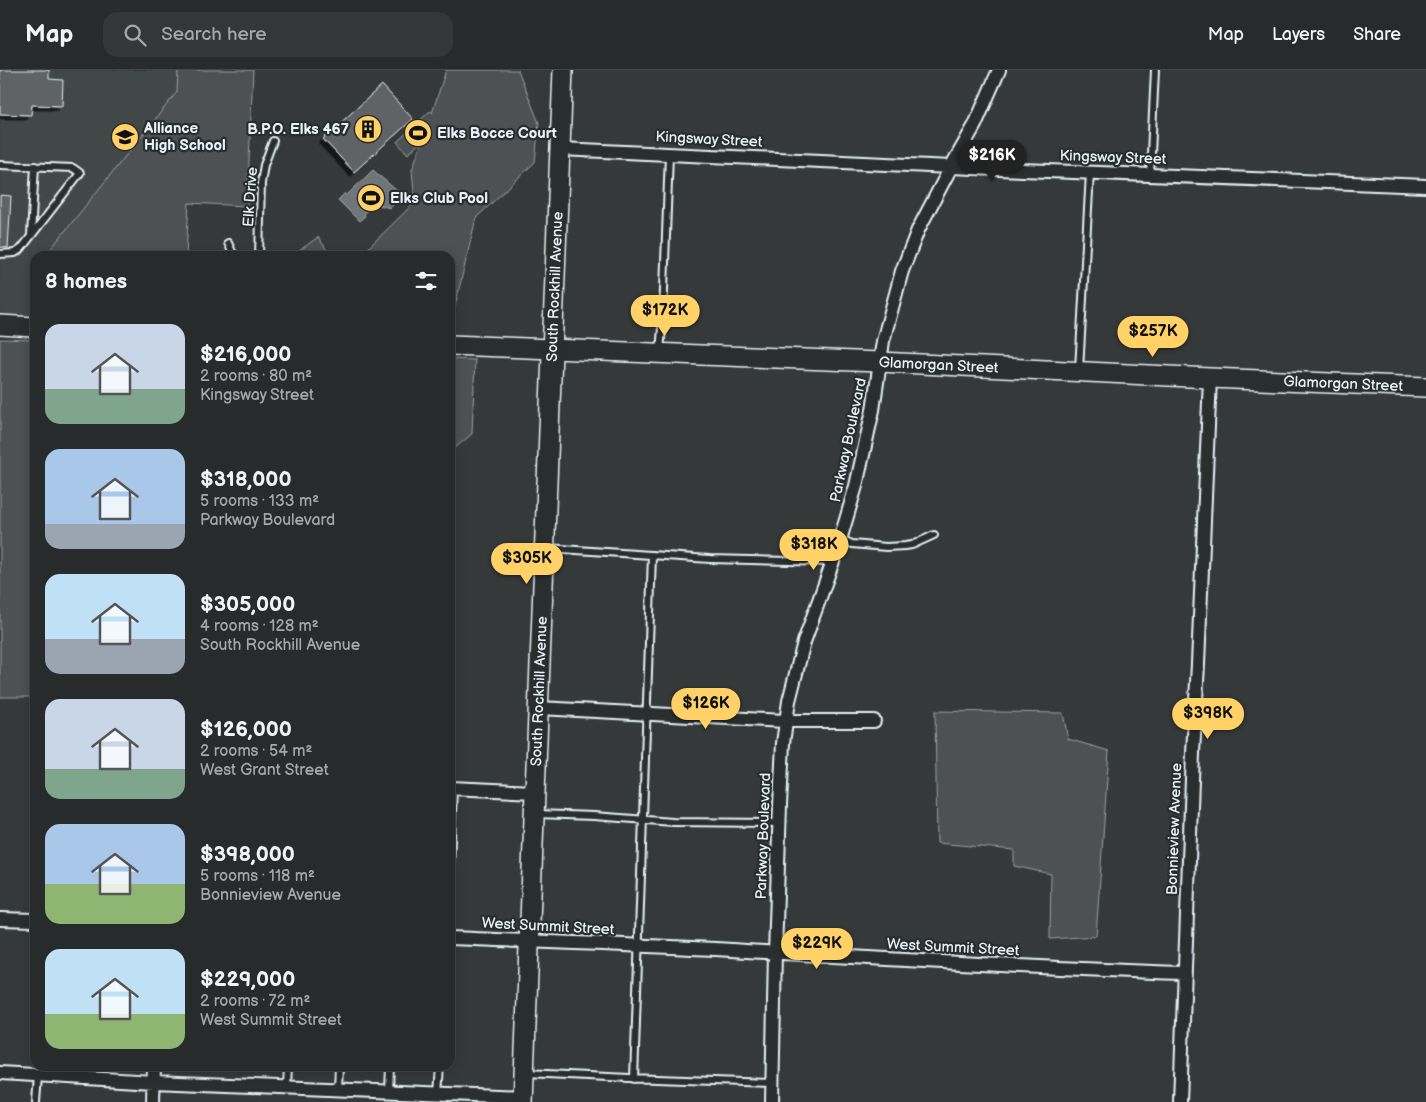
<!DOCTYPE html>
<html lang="en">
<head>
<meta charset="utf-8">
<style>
  :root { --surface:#282b2c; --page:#343738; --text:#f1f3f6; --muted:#a5a7a9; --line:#444748; --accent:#ffd166 }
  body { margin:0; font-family:"Balsamiq Sans",sans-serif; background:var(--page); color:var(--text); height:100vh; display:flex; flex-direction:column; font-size:19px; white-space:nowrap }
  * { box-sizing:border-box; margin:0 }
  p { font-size:16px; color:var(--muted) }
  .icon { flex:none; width:28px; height:28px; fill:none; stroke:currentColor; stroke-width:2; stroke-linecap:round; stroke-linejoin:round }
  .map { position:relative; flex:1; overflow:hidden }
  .details { position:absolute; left:30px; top:181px; width:425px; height:820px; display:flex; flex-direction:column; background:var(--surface); border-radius:15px; box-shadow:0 2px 12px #0003,0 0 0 1px var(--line) }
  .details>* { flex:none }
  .price { position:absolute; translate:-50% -42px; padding:0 11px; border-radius:18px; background:var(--accent); color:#111; font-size:16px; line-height:32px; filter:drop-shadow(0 1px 2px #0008) }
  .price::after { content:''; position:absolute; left:50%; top:30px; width:15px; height:11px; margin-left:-8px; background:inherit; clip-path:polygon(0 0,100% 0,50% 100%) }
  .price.current { background:#222; color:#fff }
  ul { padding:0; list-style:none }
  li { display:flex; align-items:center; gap:15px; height:125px; padding:0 15px }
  li span { display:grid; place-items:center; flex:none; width:140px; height:100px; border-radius:15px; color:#555 }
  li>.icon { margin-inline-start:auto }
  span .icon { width:60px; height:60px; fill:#fffc; stroke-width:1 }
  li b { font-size:21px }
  h2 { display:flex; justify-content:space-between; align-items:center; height:60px; padding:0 15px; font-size:21px }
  header { display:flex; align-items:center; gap:30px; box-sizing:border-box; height:70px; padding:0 25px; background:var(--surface); border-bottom:1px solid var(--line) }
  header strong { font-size:24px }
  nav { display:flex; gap:28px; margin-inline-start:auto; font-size:18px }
  .search { width:350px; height:45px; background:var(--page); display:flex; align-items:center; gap:12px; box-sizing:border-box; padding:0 18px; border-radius:15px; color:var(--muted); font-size:19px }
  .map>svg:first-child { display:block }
  .built { fill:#424647 }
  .green { fill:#4d5152; stroke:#9aa1a5 }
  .water { fill:#707579; stroke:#a0a7ac }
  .building { fill:#5f6365; stroke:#e8f1f8; filter:url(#shadow) }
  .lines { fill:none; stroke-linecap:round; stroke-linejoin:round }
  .lane-casing { stroke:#e8f1f8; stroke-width:10 }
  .street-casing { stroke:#e8f1f8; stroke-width:16 }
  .secondary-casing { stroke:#e8f1f8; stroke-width:22 }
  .lane { stroke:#2a2d2e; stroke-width:6 }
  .street { stroke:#2a2d2e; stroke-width:12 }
  .secondary { stroke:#2a2d2e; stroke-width:19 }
  .labels { text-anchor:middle; stroke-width:4.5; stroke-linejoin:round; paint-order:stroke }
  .poi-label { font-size:15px; font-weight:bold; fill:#e8f1f8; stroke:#2a2d2e; text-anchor:start }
  .street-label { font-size:15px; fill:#e8f1f8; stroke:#2a2d2e }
</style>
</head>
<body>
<header>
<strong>Map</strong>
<div class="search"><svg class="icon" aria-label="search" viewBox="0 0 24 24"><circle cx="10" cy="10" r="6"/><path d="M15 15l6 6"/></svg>Search here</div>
<nav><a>Map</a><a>Layers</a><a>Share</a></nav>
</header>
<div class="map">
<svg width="1426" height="1032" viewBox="0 0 1426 1032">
  <defs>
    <filter id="shadow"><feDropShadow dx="-4.5" dy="4.5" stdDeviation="0" flood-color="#0009"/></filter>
  </defs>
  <rect width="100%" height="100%" fill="#35393a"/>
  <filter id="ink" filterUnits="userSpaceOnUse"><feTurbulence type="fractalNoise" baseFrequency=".02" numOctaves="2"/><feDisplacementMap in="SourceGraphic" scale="10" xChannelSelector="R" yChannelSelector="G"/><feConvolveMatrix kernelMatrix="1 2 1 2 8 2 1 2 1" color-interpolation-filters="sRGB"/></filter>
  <g filter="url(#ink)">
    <!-- built -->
    <path class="built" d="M0 0H253L247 136 189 133 186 186H35V246L0 245Z"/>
    <!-- green -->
    <path class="green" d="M178 0H253L247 136 189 133 186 186H45L177 22Z
      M446 0H518L539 53 535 92 476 148 450 257V186H360L415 132 412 100 422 71 408 84 397 72 430 41 432 43Z
      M318 167 331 186H292Z
      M0 269 35 270V627H0Z
      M450 289 475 290 472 364 450 382Z
      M935 641 1063 643 1068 669 1109 681 1096 866 1050 869 1051 804 1014 796V780L937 773Z"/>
    <!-- water -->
    <path class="water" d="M373 100 396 120 405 124 390 138 375 134 364 143 365 146 359 151 338 130 345 123 347 125Z"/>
    <!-- building -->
    <path class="building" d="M0 0H49V9L63 10 62 36 32 35 31 45 0 44Z
      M382 15 413 49 354 102 323 69Z
      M0 125 11 126 8 178 0 177Z"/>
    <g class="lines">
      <!-- lane casing -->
      <g class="lane-casing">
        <path id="lane" d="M0 95 73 98 80 103 21 179 15 183 0 184
          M1150 105 1155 0
          M31 165 35 96
          M228 173 234 186
          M259 186 261 113 264 95 273 71
          M660 282 663 246 669 84
          M1079 300 1090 103
          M841 469 852 474 886 477 905 476 912 475 934 465
          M547 478 710 489 832 492
          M536 744 594 746 673 752 779 753
          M450 798 453 718
          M526 1003 629 1008 772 1013
          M634 1009 652 485
          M287 1017 288 996
          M338 1019 339 996
          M389 1021 390 996
          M438 1024 440 996
          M36 1032 38 1006"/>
      </g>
      <!-- street casing -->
      <g class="street-casing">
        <path id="street" d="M560 79 973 98 1426 116
          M539 638 785 651H874
          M450 718 535 722
          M0 849 35 850
          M450 868C544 872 638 875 732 880 883 889 1033 898 1184 903
          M0 1003 154 1012 524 1027
          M153 1032 154 996
          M772 1032 775 883 780 735 783 673 789 631 804 572 837 480 856 416 873 340 883 271 902 201 918 160 951 97 975 55 999 0
          M1180 1032 1193 683 1198 594 1210 308"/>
      </g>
      <!-- secondary casing -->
      <g class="secondary-casing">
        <g id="secondary">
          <path d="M0 255 35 257"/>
          <path id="s1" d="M450 275 879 292 1210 308 1426 317"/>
          <path id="s2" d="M523 1032 563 0"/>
        </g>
      </g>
      <!-- lane -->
      <use href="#lane" class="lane"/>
      <!-- street -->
      <use href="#street" class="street"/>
      <!-- secondary -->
      <use href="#secondary" class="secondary"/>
    </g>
  </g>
  <!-- icons -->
  <defs>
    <g id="building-disc" transform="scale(1.4375)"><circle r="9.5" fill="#ffd166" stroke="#2a2d2e"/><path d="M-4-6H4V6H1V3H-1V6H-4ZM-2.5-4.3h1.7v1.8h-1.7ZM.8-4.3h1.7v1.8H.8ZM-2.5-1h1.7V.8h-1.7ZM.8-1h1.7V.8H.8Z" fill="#111"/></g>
    <g id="stadium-disc" transform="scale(1.4375)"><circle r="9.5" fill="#ffd166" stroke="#2a2d2e"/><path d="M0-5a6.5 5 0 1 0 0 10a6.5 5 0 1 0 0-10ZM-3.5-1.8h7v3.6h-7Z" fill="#111"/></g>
    <g id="school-disc" transform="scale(1.4375)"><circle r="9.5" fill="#ffd166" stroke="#2a2d2e"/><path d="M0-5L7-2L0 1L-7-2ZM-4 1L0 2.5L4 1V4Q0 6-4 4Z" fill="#111"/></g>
  </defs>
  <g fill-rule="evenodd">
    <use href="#building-disc" x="368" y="59"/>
    <use href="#stadium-disc" x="418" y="63"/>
    <use href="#school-disc" x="125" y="67"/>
    <use href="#stadium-disc" x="371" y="128"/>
  </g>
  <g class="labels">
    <!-- poi labels -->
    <g class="poi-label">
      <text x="144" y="63">Alliance<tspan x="144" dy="17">High School</tspan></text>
      <text x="349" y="64" text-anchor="end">B.P.O. Elks 467</text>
      <text x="437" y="68">Elks Bocce Court</text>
      <text x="390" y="133">Elks Club Pool</text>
    </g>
    <!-- street labels -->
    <g class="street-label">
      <text transform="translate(709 69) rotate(3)" y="5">Kingsway Street</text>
      <text transform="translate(1113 87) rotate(2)" y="5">Kingsway Street</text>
      <text transform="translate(250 127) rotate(-86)" y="5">Elk Drive</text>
      <text dy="5" stroke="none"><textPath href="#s2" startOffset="816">South Rockhill Avenue</textPath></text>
      <text dy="5" stroke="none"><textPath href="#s1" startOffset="489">Glamorgan Street</textPath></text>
      <text dy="5" stroke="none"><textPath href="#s1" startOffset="894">Glamorgan Street</textPath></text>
      <text transform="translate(848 370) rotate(-78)" y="5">Parkway Boulevard</text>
      <text dy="5" stroke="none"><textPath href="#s2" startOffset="411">South Rockhill Avenue</textPath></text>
      <text transform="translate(1174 759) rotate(-88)" y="5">Bonnieview Avenue</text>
      <text transform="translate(763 766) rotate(-88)" y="5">Parkway Boulevard</text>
      <text transform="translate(548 856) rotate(3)" y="5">West Summit Street</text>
      <text transform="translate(953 877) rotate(3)" y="5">West Summit Street</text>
    </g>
  </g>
</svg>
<b class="price current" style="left:992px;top:112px">$216K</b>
<b class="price" style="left:665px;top:267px">$172K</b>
<b class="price" style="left:1153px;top:288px">$257K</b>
<b class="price" style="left:814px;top:501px">$318K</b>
<b class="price" style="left:527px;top:515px">$305K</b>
<b class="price" style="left:706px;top:660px">$126K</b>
<b class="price" style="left:1208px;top:670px">$398K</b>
<b class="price" style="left:817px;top:900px">$229K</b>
<section class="details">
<h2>8 homes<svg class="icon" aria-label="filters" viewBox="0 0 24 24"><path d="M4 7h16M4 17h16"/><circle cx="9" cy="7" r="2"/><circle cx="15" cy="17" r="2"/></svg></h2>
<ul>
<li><span style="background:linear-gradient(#c9d6e8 65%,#7fa58c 0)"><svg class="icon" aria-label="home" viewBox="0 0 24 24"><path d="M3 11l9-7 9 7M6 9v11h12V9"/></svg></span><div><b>$216,000</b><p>2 rooms · 80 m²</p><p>Kingsway Street</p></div></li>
<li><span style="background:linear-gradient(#a9c7e8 75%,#9aa5b1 0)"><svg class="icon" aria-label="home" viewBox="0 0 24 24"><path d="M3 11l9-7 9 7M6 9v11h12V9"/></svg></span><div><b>$318,000</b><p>5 rooms · 133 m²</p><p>Parkway Boulevard</p></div></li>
<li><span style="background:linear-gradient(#bfe0f5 65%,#9aa5b1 0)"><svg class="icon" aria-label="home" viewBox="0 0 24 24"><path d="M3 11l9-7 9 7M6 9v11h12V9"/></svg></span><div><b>$305,000</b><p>4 rooms · 128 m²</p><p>South Rockhill Avenue</p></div></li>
<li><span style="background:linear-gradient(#c9d6e8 70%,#7fa58c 0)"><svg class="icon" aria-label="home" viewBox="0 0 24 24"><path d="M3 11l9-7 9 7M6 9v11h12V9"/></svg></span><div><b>$126,000</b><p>2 rooms · 54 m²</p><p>West Grant Street</p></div></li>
<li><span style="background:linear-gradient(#a9c7e8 60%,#8fb573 0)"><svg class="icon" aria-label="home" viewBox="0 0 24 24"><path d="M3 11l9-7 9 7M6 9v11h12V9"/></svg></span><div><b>$398,000</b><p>5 rooms · 118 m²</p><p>Bonnieview Avenue</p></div></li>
<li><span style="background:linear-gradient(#bfe0f5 65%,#8fb573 0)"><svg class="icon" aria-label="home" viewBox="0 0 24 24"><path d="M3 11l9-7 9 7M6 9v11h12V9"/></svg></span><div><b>$229,000</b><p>2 rooms · 72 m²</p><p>West Summit Street</p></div></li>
</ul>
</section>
</div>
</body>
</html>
